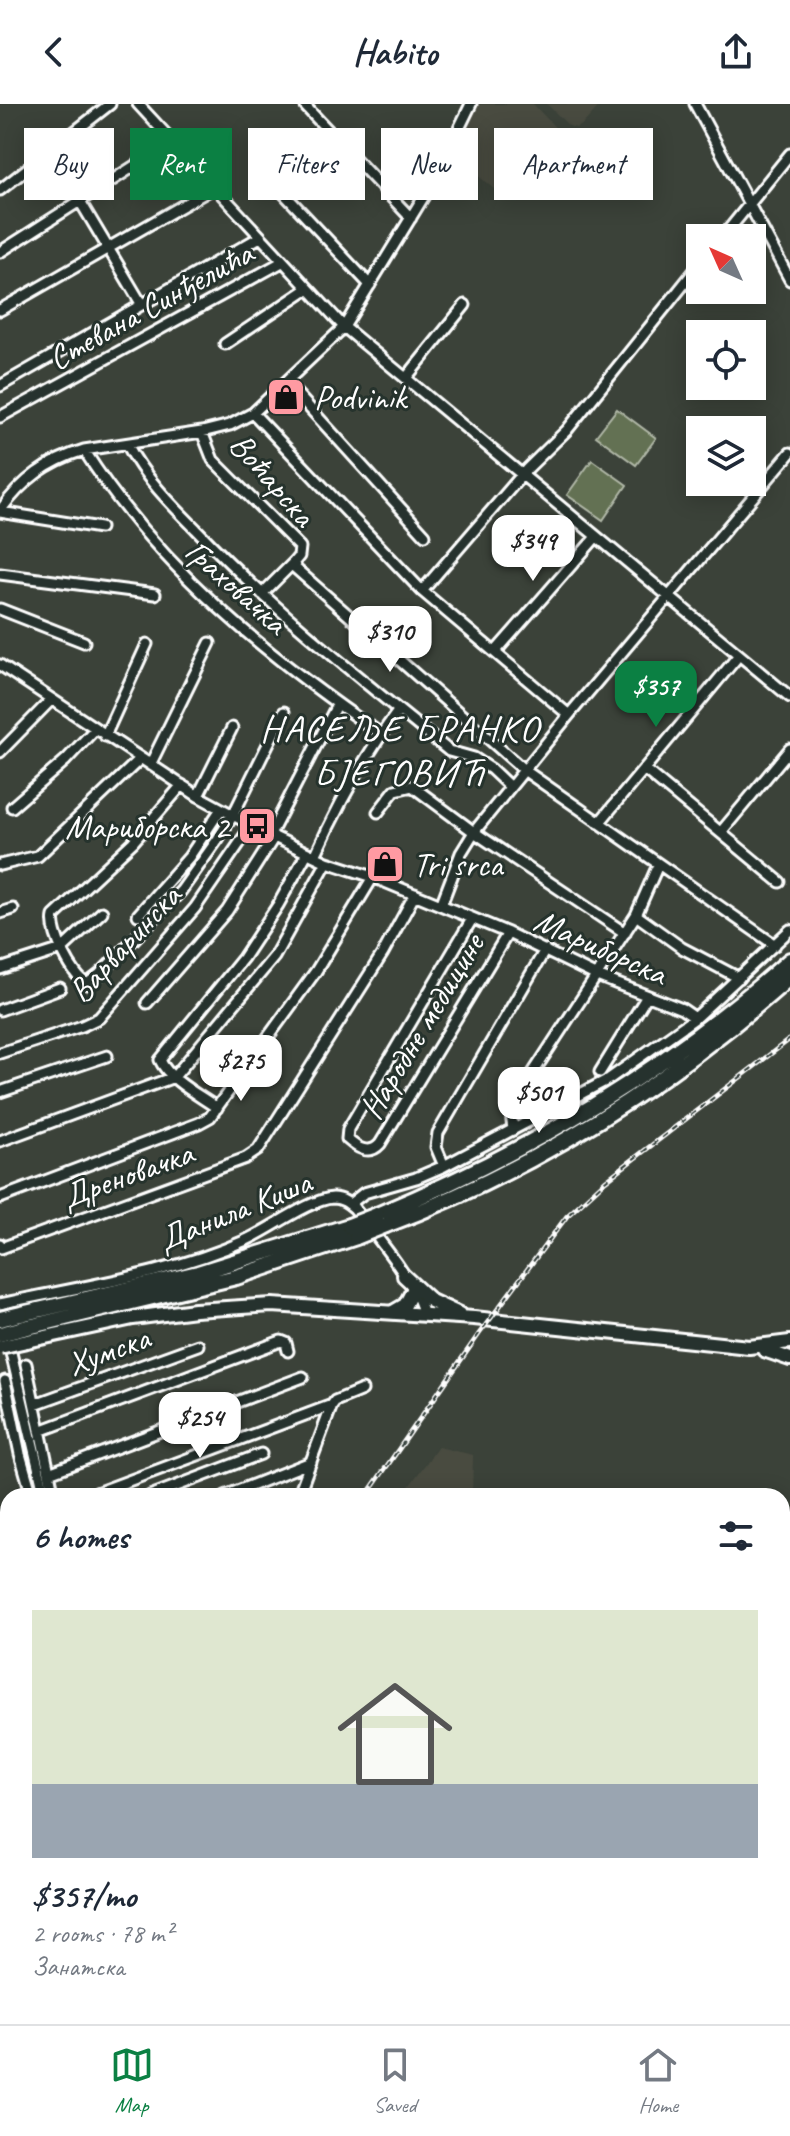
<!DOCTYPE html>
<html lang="en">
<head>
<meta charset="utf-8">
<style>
  :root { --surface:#fff; --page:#f6f6f7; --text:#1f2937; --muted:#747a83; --line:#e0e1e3; --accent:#0b8043 }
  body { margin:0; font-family:Caveat,sans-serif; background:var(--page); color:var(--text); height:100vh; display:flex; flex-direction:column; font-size:30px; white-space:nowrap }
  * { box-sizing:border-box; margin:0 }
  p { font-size:26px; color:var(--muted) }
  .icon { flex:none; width:44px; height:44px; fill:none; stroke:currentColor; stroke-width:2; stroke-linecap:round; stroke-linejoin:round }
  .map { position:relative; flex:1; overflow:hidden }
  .side { position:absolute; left:0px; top:1384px; width:790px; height:536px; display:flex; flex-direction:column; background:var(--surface); border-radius:24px 24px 0 0; box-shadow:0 4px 20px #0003 }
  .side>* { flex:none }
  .top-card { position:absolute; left:24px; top:24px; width:742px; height:72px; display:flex; gap:16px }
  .needle { width:52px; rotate:315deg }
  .buttons { position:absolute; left:686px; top:120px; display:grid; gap:16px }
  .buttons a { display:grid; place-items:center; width:80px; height:80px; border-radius:0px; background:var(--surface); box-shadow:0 4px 20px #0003; font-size:40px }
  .price { position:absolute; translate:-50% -68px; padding:0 18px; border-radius:16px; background:#fff; color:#222; font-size:26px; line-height:52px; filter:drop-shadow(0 2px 4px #0008) }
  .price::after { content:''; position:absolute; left:50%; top:48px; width:24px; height:18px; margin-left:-12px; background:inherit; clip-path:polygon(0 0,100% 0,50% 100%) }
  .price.current { background:var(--accent); color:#fff }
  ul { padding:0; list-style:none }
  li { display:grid; align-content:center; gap:16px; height:424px; padding:0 32px }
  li+li { border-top:2px solid var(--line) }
  li span { display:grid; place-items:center; height:248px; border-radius:0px; color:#555 }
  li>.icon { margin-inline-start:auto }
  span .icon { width:144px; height:144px; fill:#fffc; stroke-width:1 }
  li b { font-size:34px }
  h2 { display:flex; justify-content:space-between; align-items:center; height:96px; padding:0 32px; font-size:34px }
  .tag { padding:0 28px; border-radius:0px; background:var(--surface); box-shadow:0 4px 20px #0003; font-size:28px; line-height:72px }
  .tag.current { background:var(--accent); color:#fff }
  header { display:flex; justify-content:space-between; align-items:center; height:104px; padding:0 32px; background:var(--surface); font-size:36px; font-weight:600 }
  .tab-bar { display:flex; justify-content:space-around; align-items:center; height:112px; border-top:2px solid var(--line); background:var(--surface); font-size:22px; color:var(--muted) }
  .tab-bar a { display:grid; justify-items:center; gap:4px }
  .tab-bar .current { color:var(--accent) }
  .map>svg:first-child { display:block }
  .built { fill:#4a4c41 }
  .green { fill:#637152; stroke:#b1b8a8; stroke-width:2 }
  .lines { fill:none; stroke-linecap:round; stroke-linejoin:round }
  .minor-casing { stroke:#fff; stroke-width:15 }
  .major-casing { stroke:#fff; stroke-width:18 }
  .highway-casing { stroke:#fff; stroke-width:20 }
  .minor { stroke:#26332d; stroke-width:9 }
  .major { stroke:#26332d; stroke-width:12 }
  .highway { stroke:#26332d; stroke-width:14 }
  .rail-casing { stroke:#fff; stroke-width:5 }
  .rail { stroke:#26332d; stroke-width:2; stroke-dasharray:6; stroke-linecap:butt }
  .major-bridge-casing { stroke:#fff; stroke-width:18; stroke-linecap:butt }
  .highway-bridge-casing { stroke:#fff; stroke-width:20; stroke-linecap:butt }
  .major-bridge { stroke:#26332d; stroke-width:12 }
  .highway-bridge { stroke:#26332d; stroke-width:14 }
  .labels { text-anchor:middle; stroke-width:6; stroke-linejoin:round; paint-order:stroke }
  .street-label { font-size:34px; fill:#fff; stroke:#26332d }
  .poi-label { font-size:34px; fill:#fff; stroke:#26332d; text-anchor:start }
  .quarter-label { font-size:38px; letter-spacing:2px; fill:#fff; stroke:#26332d }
</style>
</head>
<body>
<header><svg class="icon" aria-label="back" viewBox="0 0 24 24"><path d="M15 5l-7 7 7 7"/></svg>Habito<svg class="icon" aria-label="share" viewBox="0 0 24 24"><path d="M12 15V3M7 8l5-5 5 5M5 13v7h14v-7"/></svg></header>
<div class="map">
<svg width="790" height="1920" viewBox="0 0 790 1920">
  <rect width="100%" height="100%" fill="#3b4239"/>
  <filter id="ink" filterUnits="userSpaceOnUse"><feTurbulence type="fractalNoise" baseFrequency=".0125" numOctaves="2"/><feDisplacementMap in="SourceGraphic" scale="16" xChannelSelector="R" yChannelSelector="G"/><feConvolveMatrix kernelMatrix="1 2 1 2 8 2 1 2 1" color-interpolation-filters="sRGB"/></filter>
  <g filter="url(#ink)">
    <!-- built -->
    <path class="built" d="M478 0H533L565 34 563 44 516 97 506 95 457 54 456 44Z
      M547 0H601L582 21 576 24 569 22Z
      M438 1343 473 1351 472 1392H402Z
      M177 1912H537V1920H179Z
      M541 1912H630V1920H541Z"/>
    <!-- green -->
    <path class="green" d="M617 305 656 334 636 361 596 332Z
      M592 356 627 381 603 416 567 391Z"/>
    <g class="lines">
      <!-- minor casing -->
      <g class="minor-casing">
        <path id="minor" d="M138 0 344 223 790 593
          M695 0 790 176
          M306 3 411 114
          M258 62 370 181
          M0 86 110 0
          M80 97 142 201
          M722 134 790 50
          M0 148 172 38
          M0 206 215 83
          M225 240 307 185
          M406 274 465 201
          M286 278 425 431
          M0 282 260 133
          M253 309 422 487 569 611
          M0 313 282 158
          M202 328 213 356 300 443 299 452 294 458 262 490
          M127 340C144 373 170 399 196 425 273 506 362 576 449 647L474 654 491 665 510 683
          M84 346C157 462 269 554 381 630
          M0 407C22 376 48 357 84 346L202 328 230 321 253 309 344 223 435 74 471 0
          M0 408 100 424
          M294 458 295 464 524 666 775 841
          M0 470 155 490
          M422 487 527 365 567 326 700 160
          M0 505 84 538
          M496 547 596 433
          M0 561 198 692 270 731 327 758 373 773 508 829 597 872 682 905 695 914
          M105 632 147 540
          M0 648 51 596
          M150 661 210 539
          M644 665 780 778
          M182 681 133 738 54 812C50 828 73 873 87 880L100 870 181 787 218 735 233 711 284 608
          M198 692 232 624
          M12 703 66 656 95 625
          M378 708 395 686 412 682 474 728 625 829
          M599 719 739 551
          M721 728 790 645
          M270 731 337 601
          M315 752C338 701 365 651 399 606
          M0 761 38 752 140 655
          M441 801 461 749 474 728 569 611 790 349
          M0 809 13 805
          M138 811 189 753 221 705
          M636 811 682 844 739 874
          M472 815 348 1025 347 1035C357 1044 369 1052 380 1040L508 829
          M0 865 62 845 102 808
          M147 899 227 807 274 733
          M0 906 60 884
          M0 949 82 922 99 914 195 804 252 721
          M600 968 647 892
          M0 988 107 952
          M217 1004C199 991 169 976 160 956L243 854 278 801 307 749
          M513 1026 511 1008 518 992 636 811 658 761
          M0 1037 174 973 274 853 327 758
          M444 1062 436 1043 438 1029 545 846
          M0 1094 199 1019 210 1013 316 867 373 773
          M350 1100 364 1089 416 1074 444 1062 609 975 695 914 790 826
          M0 1140 1 1144 246 1054 258 1046 383 849 415 790
          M0 1200C81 1182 168 1171 244 1137 268 1127 310 1095 333 1094 342 1094 348 1099 354 1104 372 1127 420 1184 423 1210
          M8 1236 45 1392
          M26 1260 54 1392
          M5 1277 20 1350 32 1392
          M35 1300 198 1241
          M40 1327 281 1237 286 1239 288 1247
          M49 1369 303 1273
          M88 1392 332 1301
          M150 1392 261 1350
          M225 1392 311 1358
          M298 1392 332 1301 335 1297 362 1286
          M0 1487 8 1489
          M0 1563 8 1565
          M0 1598 8 1600
          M0 1660 8 1661
          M0 1839H8
          M0 1879 8 1880
          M171 1912 173 1920"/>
      </g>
      <!-- major casing -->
      <g class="major-casing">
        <path id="major" d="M404 1172 431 1197 459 1210
          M393 1208 405 1201 413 1186
          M27 1237 133 1214 195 1206 272 1201 474 1214 749 1243 790 1238
          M764 1246 790 1255"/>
      </g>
      <!-- highway casing -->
      <g class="highway-casing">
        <path id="highway" d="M377 1111C531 1047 665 967 790 856
          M386 1121C534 1066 671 978 790 873
          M21 1210 198 1169 349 1122
          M24 1224 236 1173 356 1133"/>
      </g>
      <!-- minor -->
      <use href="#minor" class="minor"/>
      <!-- major -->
      <use href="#major" class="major"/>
      <!-- highway -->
      <use href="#highway" class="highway"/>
      <!-- rail casing -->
      <g class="rail-casing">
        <path id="rail" d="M366 1392 479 1230 567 1112 605 1077 790 935
          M0 1757 8 1750"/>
      </g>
      <!-- rail -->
      <use href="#rail" class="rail"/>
      <!-- major-bridge casing -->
      <g class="major-bridge-casing">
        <path id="major-bridge" d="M0 1243 27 1237"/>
      </g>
      <!-- highway-bridge casing -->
      <g class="highway-bridge-casing">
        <path id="highway-bridge" d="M349 1122 377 1111
          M356 1133 386 1121
          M0 1215 21 1210
          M0 1230 24 1224"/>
      </g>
      <!-- major-bridge -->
      <use href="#major-bridge" class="major-bridge"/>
      <!-- highway-bridge -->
      <use href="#highway-bridge" class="highway-bridge"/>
    </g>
  </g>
  <!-- icons -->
  <defs>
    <g id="shop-square" transform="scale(2)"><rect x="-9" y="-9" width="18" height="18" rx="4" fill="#ff9aa2" stroke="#26332d"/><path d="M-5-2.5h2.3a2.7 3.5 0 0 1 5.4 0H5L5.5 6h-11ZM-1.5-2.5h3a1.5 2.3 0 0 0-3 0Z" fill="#111"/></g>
    <g id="bus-square" transform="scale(2)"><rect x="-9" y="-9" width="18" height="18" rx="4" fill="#ff9aa2" stroke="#26332d"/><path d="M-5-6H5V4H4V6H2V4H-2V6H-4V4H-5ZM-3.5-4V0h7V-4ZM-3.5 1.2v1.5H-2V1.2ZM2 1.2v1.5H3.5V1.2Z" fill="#111"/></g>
  </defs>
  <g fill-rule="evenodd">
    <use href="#shop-square" x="286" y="293"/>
    <use href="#bus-square" x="257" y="722"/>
    <use href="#shop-square" x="385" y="760"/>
  </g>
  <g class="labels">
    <!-- street labels -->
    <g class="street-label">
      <text transform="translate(150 201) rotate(-29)" y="12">Стевана Синђелића</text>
      <text transform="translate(273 375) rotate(49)" y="12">Воћарска</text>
      <text transform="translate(237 482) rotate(42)" y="12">Граховачка</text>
      <text transform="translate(124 839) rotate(-47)" y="12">Варваринска</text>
      <text transform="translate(601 842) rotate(24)" y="12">Мариборска</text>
      <text transform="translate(421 922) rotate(-59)" y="12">Народне медицине</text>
      <text transform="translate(127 1070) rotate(-20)" y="12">Дреновачка</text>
      <text transform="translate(234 1106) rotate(-22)" y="12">Данила Киша</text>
      <text transform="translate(108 1246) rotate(-20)" y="12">Хумска</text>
    </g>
    <!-- poi labels -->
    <g class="poi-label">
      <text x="314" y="305">Podvinik</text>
      <text x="229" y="734" text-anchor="end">Мариборска 2</text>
      <text x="413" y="772">Tri srca</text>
    </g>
    <!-- quarter labels -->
    <g class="quarter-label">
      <text x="400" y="637">НАСЕЉЕ БРАНКО<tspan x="400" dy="44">БЈЕГОВИЋ</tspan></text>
    </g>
  </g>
</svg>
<div class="buttons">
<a><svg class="needle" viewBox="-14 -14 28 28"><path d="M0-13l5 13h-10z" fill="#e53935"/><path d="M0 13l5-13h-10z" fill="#747a83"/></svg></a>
<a><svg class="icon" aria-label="locate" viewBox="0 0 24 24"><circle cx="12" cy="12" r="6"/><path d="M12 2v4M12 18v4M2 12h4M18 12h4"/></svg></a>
<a><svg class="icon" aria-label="layers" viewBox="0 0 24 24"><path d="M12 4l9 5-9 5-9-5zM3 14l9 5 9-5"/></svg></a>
</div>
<b class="price" style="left:533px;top:479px">$349</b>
<b class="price" style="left:390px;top:570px">$310</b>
<b class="price current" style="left:656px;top:625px">$357</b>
<b class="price" style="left:241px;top:999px">$275</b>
<b class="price" style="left:539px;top:1031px">$501</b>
<b class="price" style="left:200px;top:1356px">$254</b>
<div class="top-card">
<a class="tag">Buy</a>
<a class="tag current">Rent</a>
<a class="tag">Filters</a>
<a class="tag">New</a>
<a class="tag">Apartment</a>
</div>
<section class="side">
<h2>6 homes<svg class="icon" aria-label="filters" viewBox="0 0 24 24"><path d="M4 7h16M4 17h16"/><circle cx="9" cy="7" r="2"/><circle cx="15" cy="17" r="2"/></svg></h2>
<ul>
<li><span style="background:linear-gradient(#dfe7d0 70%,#9aa5b1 0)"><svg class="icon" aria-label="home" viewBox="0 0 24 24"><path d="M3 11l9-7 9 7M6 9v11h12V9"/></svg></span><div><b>$357/mo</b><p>2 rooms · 78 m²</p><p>Занатска</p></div></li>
</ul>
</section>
</div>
<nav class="tab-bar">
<a class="current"><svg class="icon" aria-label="map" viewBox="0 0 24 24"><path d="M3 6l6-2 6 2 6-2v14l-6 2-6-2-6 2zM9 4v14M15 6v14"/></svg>Map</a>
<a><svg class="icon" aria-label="saved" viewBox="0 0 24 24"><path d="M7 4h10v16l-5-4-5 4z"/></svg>Saved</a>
<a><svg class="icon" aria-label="home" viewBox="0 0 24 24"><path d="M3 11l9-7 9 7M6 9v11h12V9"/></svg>Home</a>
</nav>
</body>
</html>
